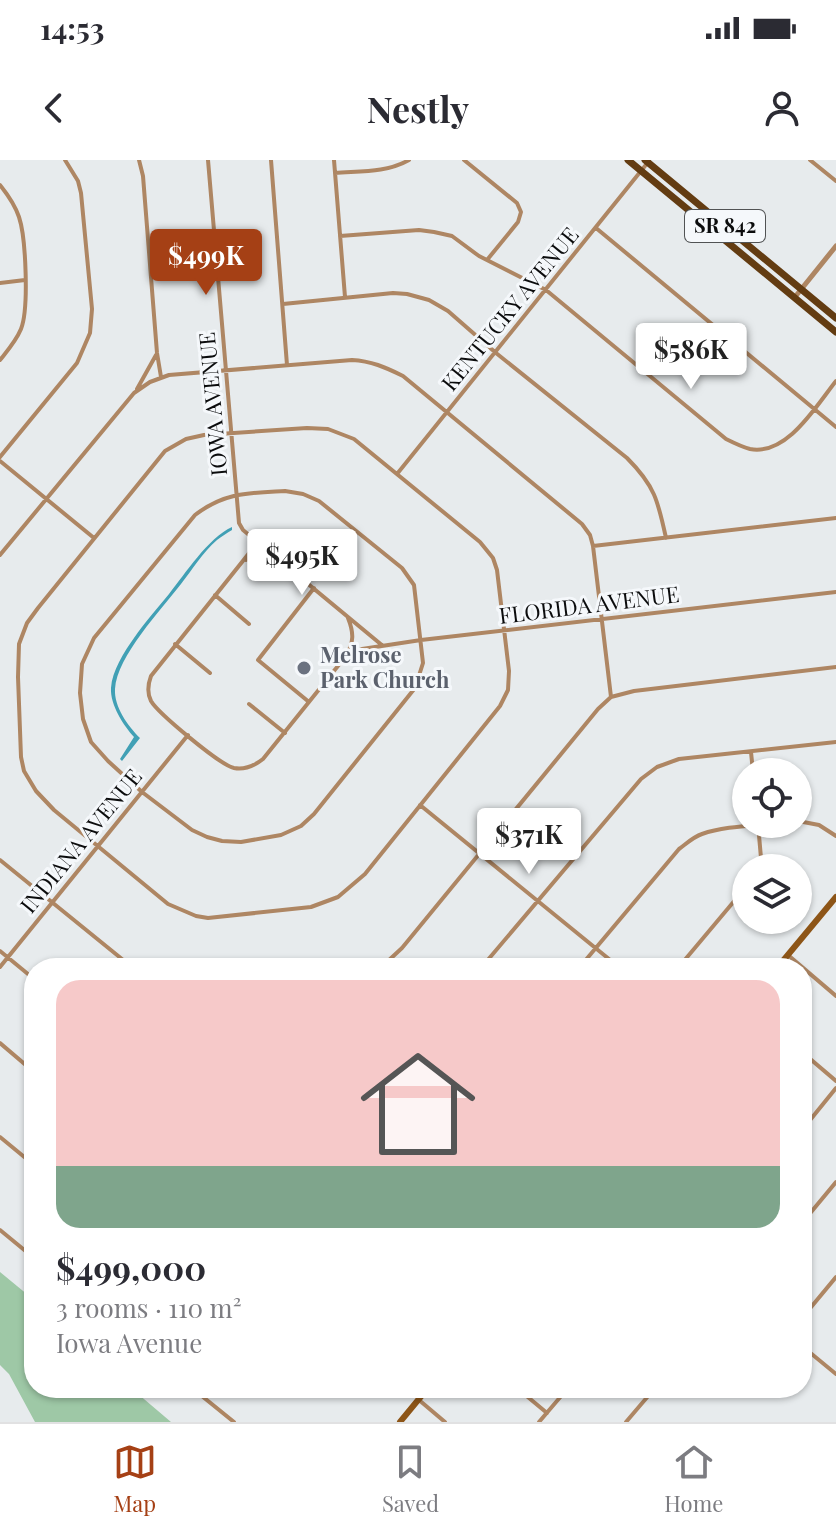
<!DOCTYPE html>
<html lang="en">
<head>
<meta charset="utf-8">
<style>
  :root { --surface:#fff; --page:#f2f2f3; --text:#2b2b33; --muted:#7c7c81; --line:#e1e1e2; --accent:#a54015 }
  body { margin:0; font-family:"Playfair Display",serif; background:var(--page); color:var(--text); height:100vh; display:flex; flex-direction:column; font-size:30px; white-space:nowrap }
  * { box-sizing:border-box; margin:0 }
  p { font-size:26px; color:var(--muted) }
  .icon { flex:none; width:44px; height:44px; fill:none; stroke:currentColor; stroke-width:2; stroke-linecap:round; stroke-linejoin:round }
  .map { position:relative; flex:1; overflow:hidden }
  .panel { position:absolute; left:24px; top:798px; width:788px; height:440px; display:flex; flex-direction:column; background:var(--surface); border-radius:32px; box-shadow:0 2px 6px #0004 }
  .panel>* { flex:none }
  .fabs { position:absolute; left:732px; top:598px; display:grid; gap:16px }
  .fabs a { display:grid; place-items:center; width:80px; height:80px; border-radius:50%; background:var(--surface); box-shadow:0 2px 6px #0004; font-size:40px }
  .price { position:absolute; translate:-50% -68px; padding:0 18px; border-radius:8px; background:#fff; color:#222; font-size:26px; line-height:52px; filter:drop-shadow(0 2px 4px #0008) }
  .price::after { content:''; position:absolute; left:50%; top:48px; width:24px; height:18px; margin-left:-12px; background:inherit; clip-path:polygon(0 0,100% 0,50% 100%) }
  .price.current { background:var(--accent); color:#fff }
  ul { padding:0; list-style:none }
  li { display:grid; align-content:center; gap:16px; height:424px; padding:0 32px }
  li+li { border-top:2px solid var(--line) }
  li span { display:grid; place-items:center; height:248px; border-radius:24px; color:#555 }
  li>.icon { margin-inline-start:auto }
  span .icon { width:144px; height:144px; fill:#fffc; stroke-width:1 }
  li b { font-size:34px }
  .status { display:flex; justify-content:space-between; align-items:center; height:56px; padding:0 40px; background:var(--surface); direction:ltr }
  .status svg { height:22px; fill:currentColor }
  header { display:flex; justify-content:space-between; align-items:center; height:104px; padding:0 32px; background:var(--surface); font-size:36px; font-weight:700 }
  .menu { display:flex; justify-content:space-around; align-items:center; height:112px; border-top:2px solid var(--line); background:var(--surface); font-size:22px; color:var(--muted) }
  .menu a { display:grid; justify-items:center; gap:4px }
  .menu .current { color:var(--accent) }
  .map>svg:first-child { display:block }
  .green { fill:#9ec8a6 }
  .water { fill:#41a0b5 }
  .lines { fill:none; stroke-linecap:round; stroke-linejoin:round }
  .minor { stroke:#ae8663; stroke-width:4 }
  .tertiary { stroke:#ae8663; stroke-width:5 }
  .secondary { stroke:#8d5517; stroke-width:6 }
  .primary { stroke:#633c12; stroke-width:7 }
  .worship-dot { fill:#6b7280; stroke:#f5f8fb; stroke-width:3 }
  .labels { text-anchor:middle; stroke-width:6; stroke-linejoin:round; paint-order:stroke }
  .shield { fill:#f5f8fb; stroke:#515354; stroke-width:2 }
  .shield-label { font-size:20px; font-weight:bold; fill:#0b0c0d }
  .street-label { font-size:22px; fill:#0b0c0d; stroke:#f5f8fb }
  .worship-label { font-size:22px; font-weight:bold; fill:#5b616d; stroke:#f5f8fb; text-anchor:start }
</style>
</head>
<body>
<div class="status"><b>14:53</b><svg viewBox="0 0 49 12"><path d="M0 12V9h3v3zM5 12V6h3v6zM10 12V3h3v9zM15 12V0h3v12zM26 1h20v11H26zM47 4h2v5h-2z"/></svg></div>
<header><svg class="icon" aria-label="back" viewBox="0 0 24 24"><path d="M15 5l-7 7 7 7"/></svg>Nestly<svg class="icon" aria-label="person" viewBox="0 0 24 24"><circle cx="12" cy="8" r="4"/><path d="M4 21q1-7 8-7t8 7"/></svg></header>
<div class="map">
<svg width="836" height="1262" viewBox="0 0 836 1262">
  <rect width="100%" height="100%" fill="#e7ebed"/>
  <!-- green -->
  <path class="green" d="M0 1112 34 1140V1228H131L171 1262H35L9 1214 0 1205Z"/>
  <!-- water -->
  <path class="water" d="M232 367V370C227 373 222 376 217 380 203 392 192 410 181 424 161 450 117 496 115 529 114 547 128 566 140 578L122 601 120 599 134 577C124 566 110 545 111 528 112 511 124 492 134 478 144 463 157 449 169 434 185 414 208 378 232 367Z"/>
  <g class="lines">
    <!-- minor -->
    <path class="minor" d="M139 0 143 16 157 193 161 217
      M208 0 239 363 243 370 383 486
      M271 0 287 205
      M334 0 345 137
      M464 0 517 43 521 52 518 62 487 100
      M810 0 836 21
      M335 13C360 11 386 13 409 0
      M0 25C8 35 15 45 19 57 26 78 29 149 21 169 16 181 8 190 0 200
      M596 68 836 267
      M340 76 419 70 434 72 452 76 479 96 546 130 726 279C734 283 742 287 750 289 787 296 816 246 836 221
      M0 123 25 120
      M283 144 393 133 407 134 429 140 448 151 496 193 627 298C655 326 658 341 666 378
      M137 229 156 195
      M307 268 328 269 354 279 480 382 493 398 497 410 509 511 508 530 500 546 365 714 338 737 311 747 208 758 196 756 168 744 54 650 36 631 24 611 21 597 18 517 19 484 27 463 38 448 165 291 186 279 204 275Z
      M0 297 77 203 90 173 92 149 81 33 78 21 65 0
      M0 301 94 378
      M397 314 649 1
      M285 331 303 334 319 341 402 408 414 425 423 503 415 528 314 654 301 666 281 675 241 682 222 681 207 677 192 670 142 632 108 601 91 582 83 559 80 533 82 504 94 478 195 355C225 332 249 333 285 331Z
      M258 382 151 516C148 524 147 533 151 541 158 553 220 605 234 608 245 610 254 606 263 599L346 496C354 482 354 473 348 458
      M593 386 836 358
      M0 395 134 233 150 222 169 215 352 200C371 201 385 207 403 216L582 364 590 375 593 386 611 537 598 549 402 788 388 801 376 808
      M246 400 255 396H272
      M215 435 249 464
      M175 484 210 513
      M347 495 362 489 421 480 836 432
      M611 537 634 531 836 507
      M309 542 258 500 314 428
      M249 544 285 573
      M751 592 753 612
      M420 645 620 808
      M798 661 819 665 836 676
      M0 700 133 808
      M758 708 761 698 758 664
      M0 791 34 819
      M788 795 836 836
      M0 807 188 575
      M481 808 641 619 657 607 679 599 836 582
      M579 808 679 689C686 684 693 677 702 674 722 667 747 666 769 664
      M678 808 746 727
      M0 883 34 912
      M802 892 836 921
      M802 970 836 928
      M0 977 34 1005
      M802 1063 836 1022
      M0 1070 34 1098
      M802 1158 836 1117
      M802 1186 836 1214
      M192 1228 234 1262
      M517 1228 547 1253
      M419 1240 445 1262
      M539 1262 568 1228
      M626 1262 655 1228"/>
    <!-- tertiary -->
    <path class="tertiary" d="M795 137 836 86"/>
    <!-- secondary -->
    <path class="secondary" d="M777 808 836 737
      M400 1262 428 1228"/>
    <!-- primary -->
    <path class="primary" d="M628 0 836 172
      M645 0 836 158"/>
  </g>
  <!-- markers -->
  <circle class="worship-dot" cx="304" cy="508" r="8"/>
  <g class="labels">
    <!-- shield labels -->
    <rect class="shield" x="685" y="50" width="80" height="32" rx="6"/>
    <g class="shield-label">
      <text x="725" y="73">SR 842</text>
    </g>
    <!-- street labels -->
    <g class="street-label">
      <text transform="translate(510 149) rotate(-51)" y="8">KENTUCKY AVENUE</text>
      <text transform="translate(213 244) rotate(-95)" y="8">IOWA AVENUE</text>
      <text transform="translate(589 445) rotate(-7)" y="8">FLORIDA AVENUE</text>
      <text transform="translate(81 681) rotate(-51)" y="8">INDIANA AVENUE</text>
    </g>
    <!-- worship labels -->
    <g class="worship-label">
      <text x="320" y="503">Melrose<tspan x="320" dy="25">Park Church</tspan></text>
    </g>
  </g>
</svg>
<div class="fabs">
<a><svg class="icon" aria-label="locate" viewBox="0 0 24 24"><circle cx="12" cy="12" r="6"/><path d="M12 2v4M12 18v4M2 12h4M18 12h4"/></svg></a>
<a><svg class="icon" aria-label="layers" viewBox="0 0 24 24"><path d="M12 4l9 5-9 5-9-5zM3 14l9 5 9-5"/></svg></a>
</div>
<b class="price current" style="left:206px;top:137px">$499K</b>
<b class="price" style="left:691px;top:231px">$586K</b>
<b class="price" style="left:302px;top:437px">$495K</b>
<b class="price" style="left:529px;top:716px">$371K</b>
<section class="panel">
<ul>
<li><span style="background:linear-gradient(#f6c9c9 75%,#7fa58c 0)"><svg class="icon" aria-label="home" viewBox="0 0 24 24"><path d="M3 11l9-7 9 7M6 9v11h12V9"/></svg></span><div><b>$499,000</b><p>3 rooms · 110 m²</p><p>Iowa Avenue</p></div></li>
</ul>
</section>
</div>
<nav class="menu">
<a class="current"><svg class="icon" aria-label="map" viewBox="0 0 24 24"><path d="M3 6l6-2 6 2 6-2v14l-6 2-6-2-6 2zM9 4v14M15 6v14"/></svg>Map</a>
<a><svg class="icon" aria-label="saved" viewBox="0 0 24 24"><path d="M7 4h10v16l-5-4-5 4z"/></svg>Saved</a>
<a><svg class="icon" aria-label="home" viewBox="0 0 24 24"><path d="M3 11l9-7 9 7M6 9v11h12V9"/></svg>Home</a>
</nav>
</body>
</html>
